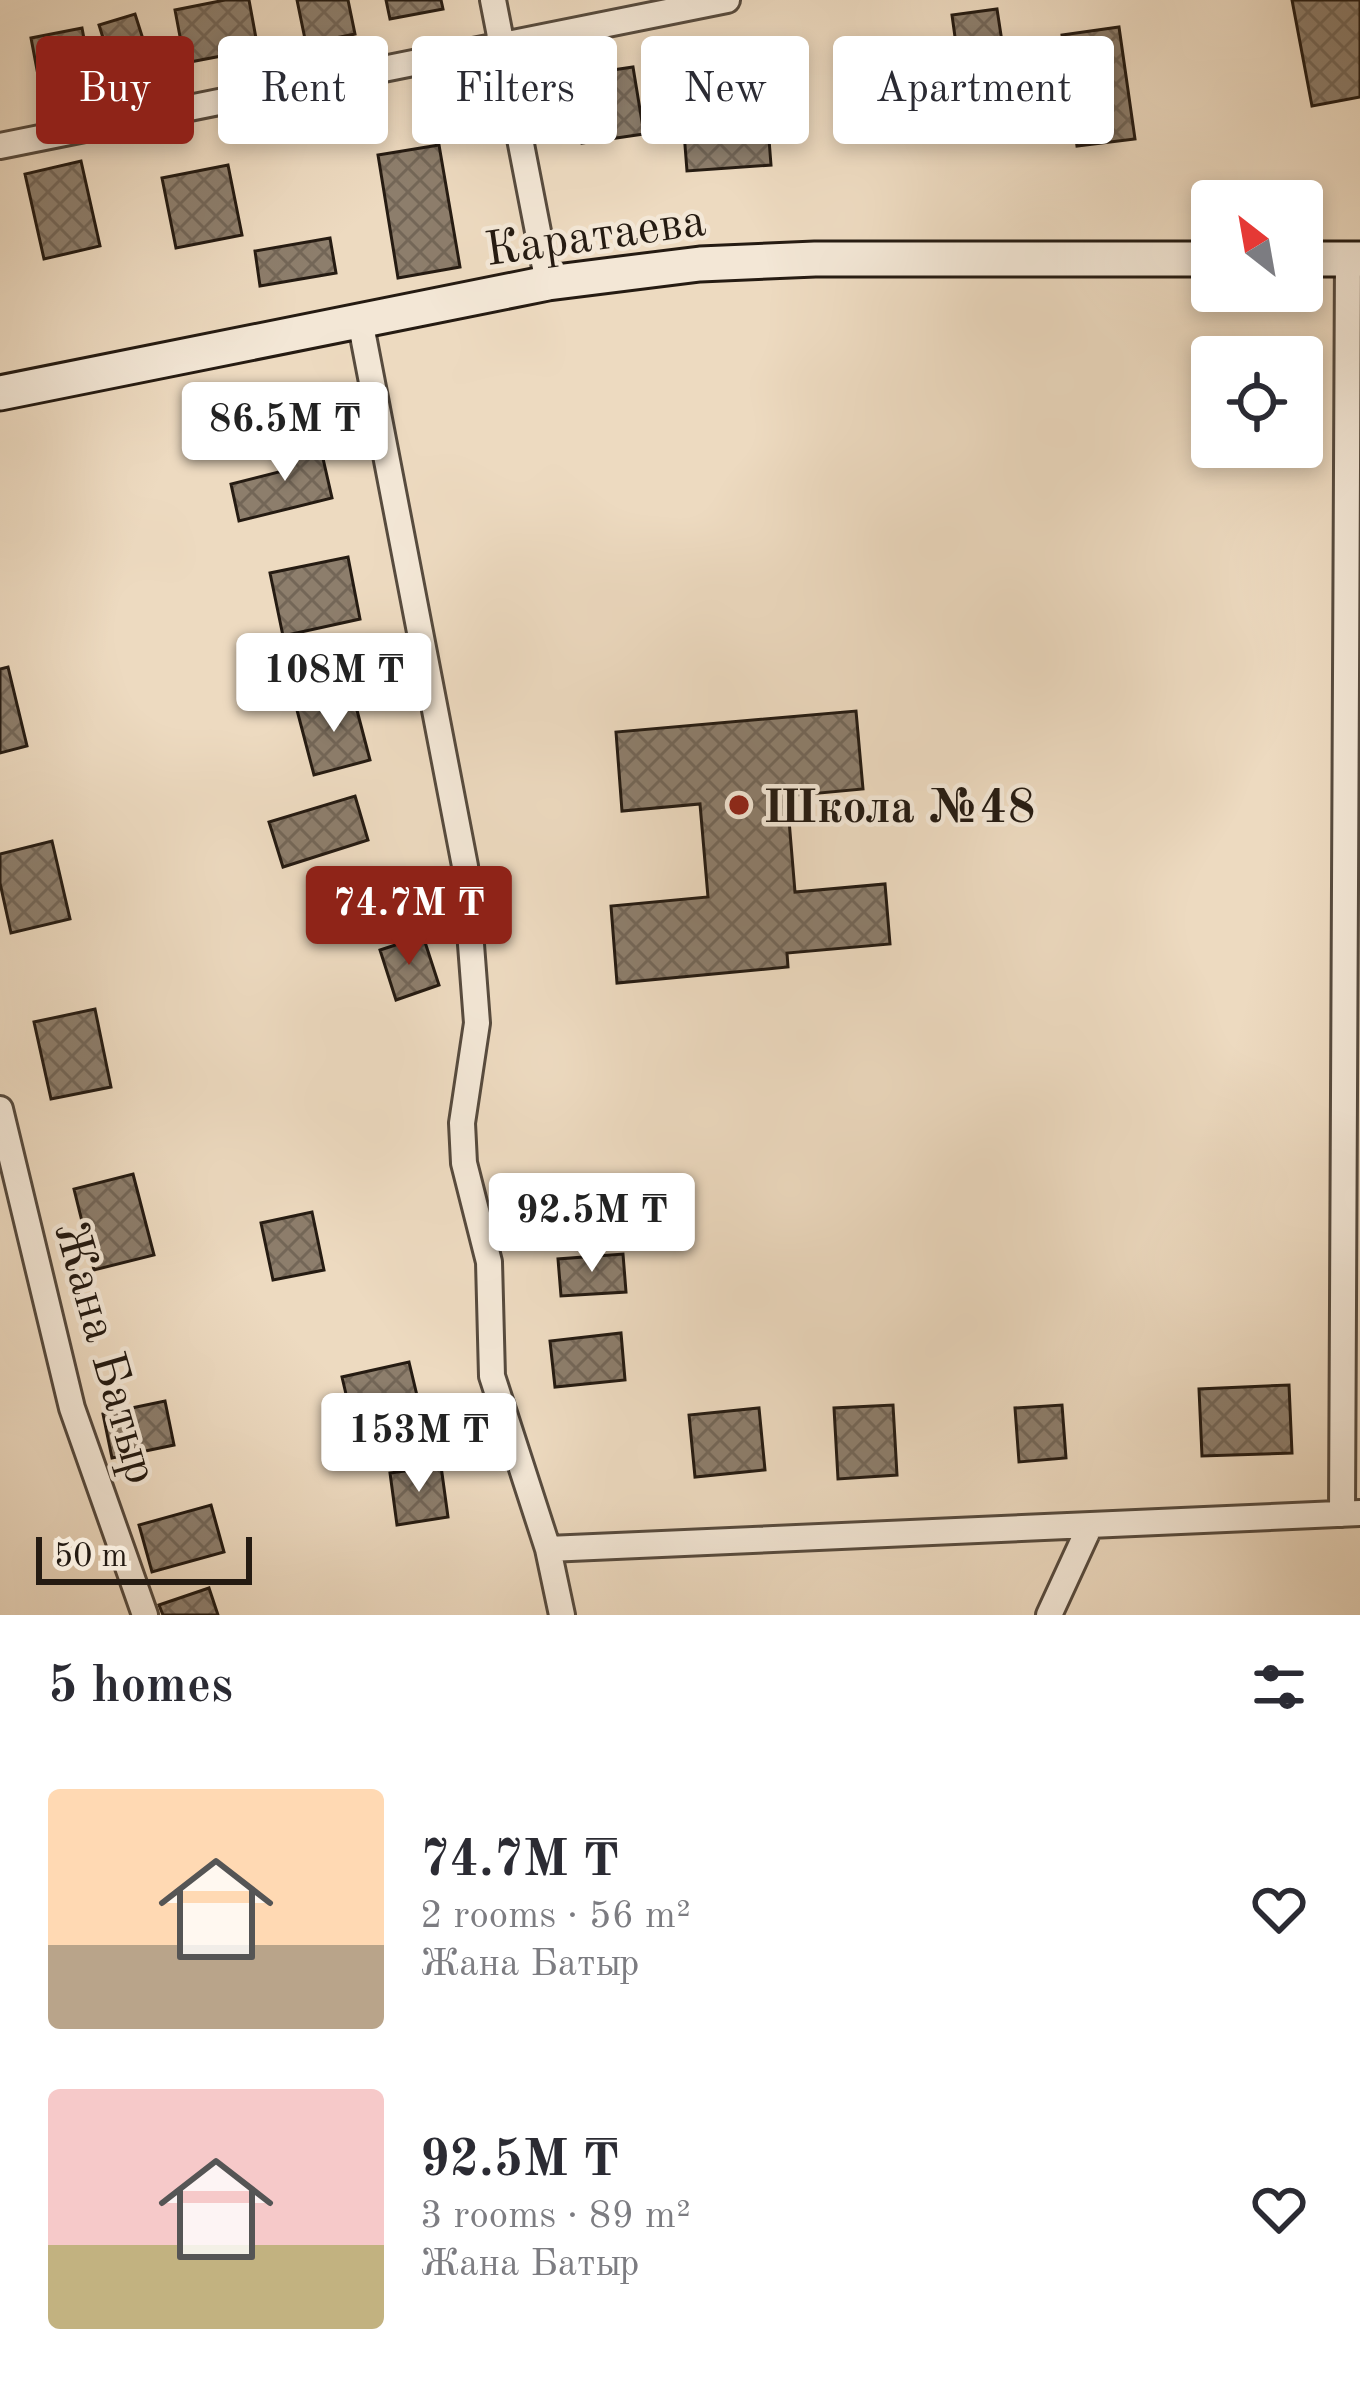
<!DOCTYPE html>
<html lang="en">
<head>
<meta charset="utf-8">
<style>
  :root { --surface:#fff; --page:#f7f7f7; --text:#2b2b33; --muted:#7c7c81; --accent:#8f2418 }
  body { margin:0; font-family:"Old Standard TT",serif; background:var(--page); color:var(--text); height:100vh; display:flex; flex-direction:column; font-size:45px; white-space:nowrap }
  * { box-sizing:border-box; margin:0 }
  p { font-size:39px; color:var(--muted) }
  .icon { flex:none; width:66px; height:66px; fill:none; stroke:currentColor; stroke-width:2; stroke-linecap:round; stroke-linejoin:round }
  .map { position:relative; height:1615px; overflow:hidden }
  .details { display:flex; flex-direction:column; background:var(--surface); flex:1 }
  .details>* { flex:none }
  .guide { position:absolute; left:36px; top:36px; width:1290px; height:108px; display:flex; gap:24px }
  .needle { width:78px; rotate:329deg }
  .buttons { position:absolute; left:1191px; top:180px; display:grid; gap:24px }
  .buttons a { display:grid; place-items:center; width:132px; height:132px; border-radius:12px; background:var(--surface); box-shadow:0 6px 18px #0003; font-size:60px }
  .scale { position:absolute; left:36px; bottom:30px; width:216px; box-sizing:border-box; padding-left:12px; border:6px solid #251b12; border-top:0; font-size:33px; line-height:42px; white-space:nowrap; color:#251b12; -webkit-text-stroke:9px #f3e7d6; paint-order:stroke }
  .price { position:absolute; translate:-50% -102px; padding:0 27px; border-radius:12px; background:#fff; color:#222; font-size:39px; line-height:78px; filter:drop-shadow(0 3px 6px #0008) }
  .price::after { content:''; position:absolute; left:50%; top:72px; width:36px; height:27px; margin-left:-18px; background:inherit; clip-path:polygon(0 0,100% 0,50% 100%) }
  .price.selected { background:var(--accent); color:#fff }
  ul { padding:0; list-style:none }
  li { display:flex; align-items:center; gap:36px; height:300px; padding:0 48px }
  li span { display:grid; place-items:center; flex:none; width:336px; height:240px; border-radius:12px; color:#555 }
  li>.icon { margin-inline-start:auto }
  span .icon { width:144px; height:144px; fill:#fffc; stroke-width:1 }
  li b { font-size:51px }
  h2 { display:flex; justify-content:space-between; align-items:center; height:144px; padding:0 48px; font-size:51px }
  .chip { padding:0 42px; border-radius:12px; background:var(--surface); box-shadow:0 6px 18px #0003; font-size:42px; line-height:108px }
  .chip.selected { background:var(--accent); color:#fff }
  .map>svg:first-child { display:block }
  .building { fill:url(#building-cross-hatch); stroke:#251b12; stroke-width:3 }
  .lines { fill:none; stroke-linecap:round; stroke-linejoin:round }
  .street-casing { stroke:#574b3e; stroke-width:30 }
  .secondary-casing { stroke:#251b12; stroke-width:39 }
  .street { stroke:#f3e7d6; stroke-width:24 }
  .secondary { stroke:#f3e7d6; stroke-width:33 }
  .poi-dot { fill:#8f2418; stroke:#f3e7d6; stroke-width:4.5 }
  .labels { text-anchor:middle; stroke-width:9; stroke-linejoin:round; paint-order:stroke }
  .street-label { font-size:48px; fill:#251b12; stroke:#f3e7d6 }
  .poi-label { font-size:48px; font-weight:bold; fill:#251b12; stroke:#f3e7d6; text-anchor:start }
</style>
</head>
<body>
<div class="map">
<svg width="1360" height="1615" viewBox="0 0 1360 1615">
  <defs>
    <pattern id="building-cross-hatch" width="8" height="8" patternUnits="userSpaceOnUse" patternTransform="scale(3)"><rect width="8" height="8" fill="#8d7e6c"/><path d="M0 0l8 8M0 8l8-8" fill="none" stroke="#736657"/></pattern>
  </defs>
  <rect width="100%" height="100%" fill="#eddac0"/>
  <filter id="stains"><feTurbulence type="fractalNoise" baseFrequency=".00167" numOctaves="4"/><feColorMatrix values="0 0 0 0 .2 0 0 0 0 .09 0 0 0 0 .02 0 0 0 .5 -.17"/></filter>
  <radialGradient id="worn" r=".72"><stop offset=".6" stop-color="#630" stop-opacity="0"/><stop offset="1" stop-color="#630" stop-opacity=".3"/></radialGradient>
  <!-- building -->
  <path class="building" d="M225 0H249L258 49 185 63 175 10Z
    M297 0H348L355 34 306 44Z
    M386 0H441L443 9 390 19Z
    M1292 0H1360V97L1312 106Z
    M997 9 1008 81 962 88 952 15Z
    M135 14 149 58 113 70 99 25Z
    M1119 27 1135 139 1077 146 1062 35Z
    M82 28 92 81 41 91 31 38Z
    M633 67 644 134 582 143 572 76Z
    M765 88 771 165 687 171 681 94Z
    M439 145 460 267 398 278 378 155Z
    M81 161 100 246 44 259 25 174Z
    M228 165 242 235 176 248 162 178Z
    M330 238 336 273 260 286 255 251Z
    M319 441 332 498 239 521 231 484 283 471 278 451Z
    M348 557 360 619 283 636 270 573Z
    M8 667 27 746 0 753V669Z
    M353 695 370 760 314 775 297 710Z
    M856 711 863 789 787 796 795 892 885 884 890 944 787 953 788 967 617 983 611 906 708 897 700 804 622 811 616 732Z
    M355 796 368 840 283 867 269 822Z
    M52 841 70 919 11 933 0 883V854Z
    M416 882 427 925 382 937 371 893Z
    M423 936 439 985 396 1000 380 950Z
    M95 1009 111 1087 51 1099 34 1022Z
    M133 1174 154 1255 94 1270 74 1189Z
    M312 1212 324 1270 273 1280 261 1223Z
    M623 1254 626 1292 561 1296 558 1259Z
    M621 1333 625 1380 555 1387 550 1341Z
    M409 1362 419 1404 352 1420 342 1377Z
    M1289 1385 1292 1453 1202 1456 1199 1389Z
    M165 1401 174 1445 112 1458 103 1414Z
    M893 1405 897 1475 838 1479 834 1408Z
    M1062 1405 1066 1458 1019 1462 1015 1408Z
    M759 1408 765 1470 695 1477 689 1415Z
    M441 1466 448 1517 397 1525 390 1473Z
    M211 1505 224 1552 152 1572 139 1525Z
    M209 1588 218 1615H163L159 1605Z"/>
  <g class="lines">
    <!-- street casing -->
    <g class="street-casing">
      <path id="street" d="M493 0 548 283
        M0 146 727 0
        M360 320 465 866 477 1023 462 1123 464 1163 489 1262 492 1376 548 1549 562 1615
        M0 1109 72 1408 145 1615
        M1342 1514 1348 259
        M548 1549 1360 1513
        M1049 1615 1090 1526"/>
    </g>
    <!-- secondary casing -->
    <g class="secondary-casing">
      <path id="secondary" d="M1302 259H1360
        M0 393 548 283 700 264 815 259H1212"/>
    </g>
    <!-- street -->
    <use href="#street" class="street"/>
    <!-- secondary -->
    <use href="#secondary" class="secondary"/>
  </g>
  <!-- markers -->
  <circle class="poi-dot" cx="739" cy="805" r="12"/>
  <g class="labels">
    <!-- street labels -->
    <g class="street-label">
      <text transform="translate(595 233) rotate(-8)" y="17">Каратаева</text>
      <text transform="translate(108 1352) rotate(74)" y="17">Жана Батыр</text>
    </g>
    <!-- poi labels -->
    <g class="poi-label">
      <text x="763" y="822">Школа №48</text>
    </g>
  </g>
  <rect width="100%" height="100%" filter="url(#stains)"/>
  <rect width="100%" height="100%" fill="url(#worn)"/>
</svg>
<div class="buttons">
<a><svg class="needle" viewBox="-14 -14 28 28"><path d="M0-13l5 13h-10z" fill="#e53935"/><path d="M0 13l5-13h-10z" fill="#7c7c81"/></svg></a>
<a><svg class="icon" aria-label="locate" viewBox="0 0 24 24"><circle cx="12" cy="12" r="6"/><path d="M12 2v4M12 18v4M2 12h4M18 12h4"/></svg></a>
</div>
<div class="scale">50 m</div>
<b class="price" style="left:285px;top:484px">86.5M ₸</b>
<b class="price" style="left:334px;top:735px">108M ₸</b>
<b class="price selected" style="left:409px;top:968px">74.7M ₸</b>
<b class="price" style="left:592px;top:1275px">92.5M ₸</b>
<b class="price" style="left:419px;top:1495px">153M ₸</b>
<div class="guide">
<a class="chip selected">Buy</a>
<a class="chip">Rent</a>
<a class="chip">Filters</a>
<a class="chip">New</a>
<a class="chip">Apartment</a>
</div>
</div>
<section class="details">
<h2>5 homes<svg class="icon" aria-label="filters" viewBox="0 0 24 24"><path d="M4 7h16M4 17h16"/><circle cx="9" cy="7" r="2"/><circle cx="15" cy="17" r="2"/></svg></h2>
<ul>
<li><span style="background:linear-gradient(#ffd9b3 65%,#b9a48a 0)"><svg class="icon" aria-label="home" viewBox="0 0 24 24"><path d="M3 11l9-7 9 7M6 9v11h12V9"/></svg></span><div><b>74.7M ₸</b><p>2 rooms · 56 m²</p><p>Жана Батыр</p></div><svg class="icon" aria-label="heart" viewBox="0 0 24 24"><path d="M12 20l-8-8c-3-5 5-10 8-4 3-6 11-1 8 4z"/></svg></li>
<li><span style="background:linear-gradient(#f6c9c9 65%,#c2b280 0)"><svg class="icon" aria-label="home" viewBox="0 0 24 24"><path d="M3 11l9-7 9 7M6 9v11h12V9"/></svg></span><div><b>92.5M ₸</b><p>3 rooms · 89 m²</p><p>Жана Батыр</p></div><svg class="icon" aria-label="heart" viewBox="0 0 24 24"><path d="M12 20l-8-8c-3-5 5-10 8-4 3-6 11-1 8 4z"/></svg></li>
</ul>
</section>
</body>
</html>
